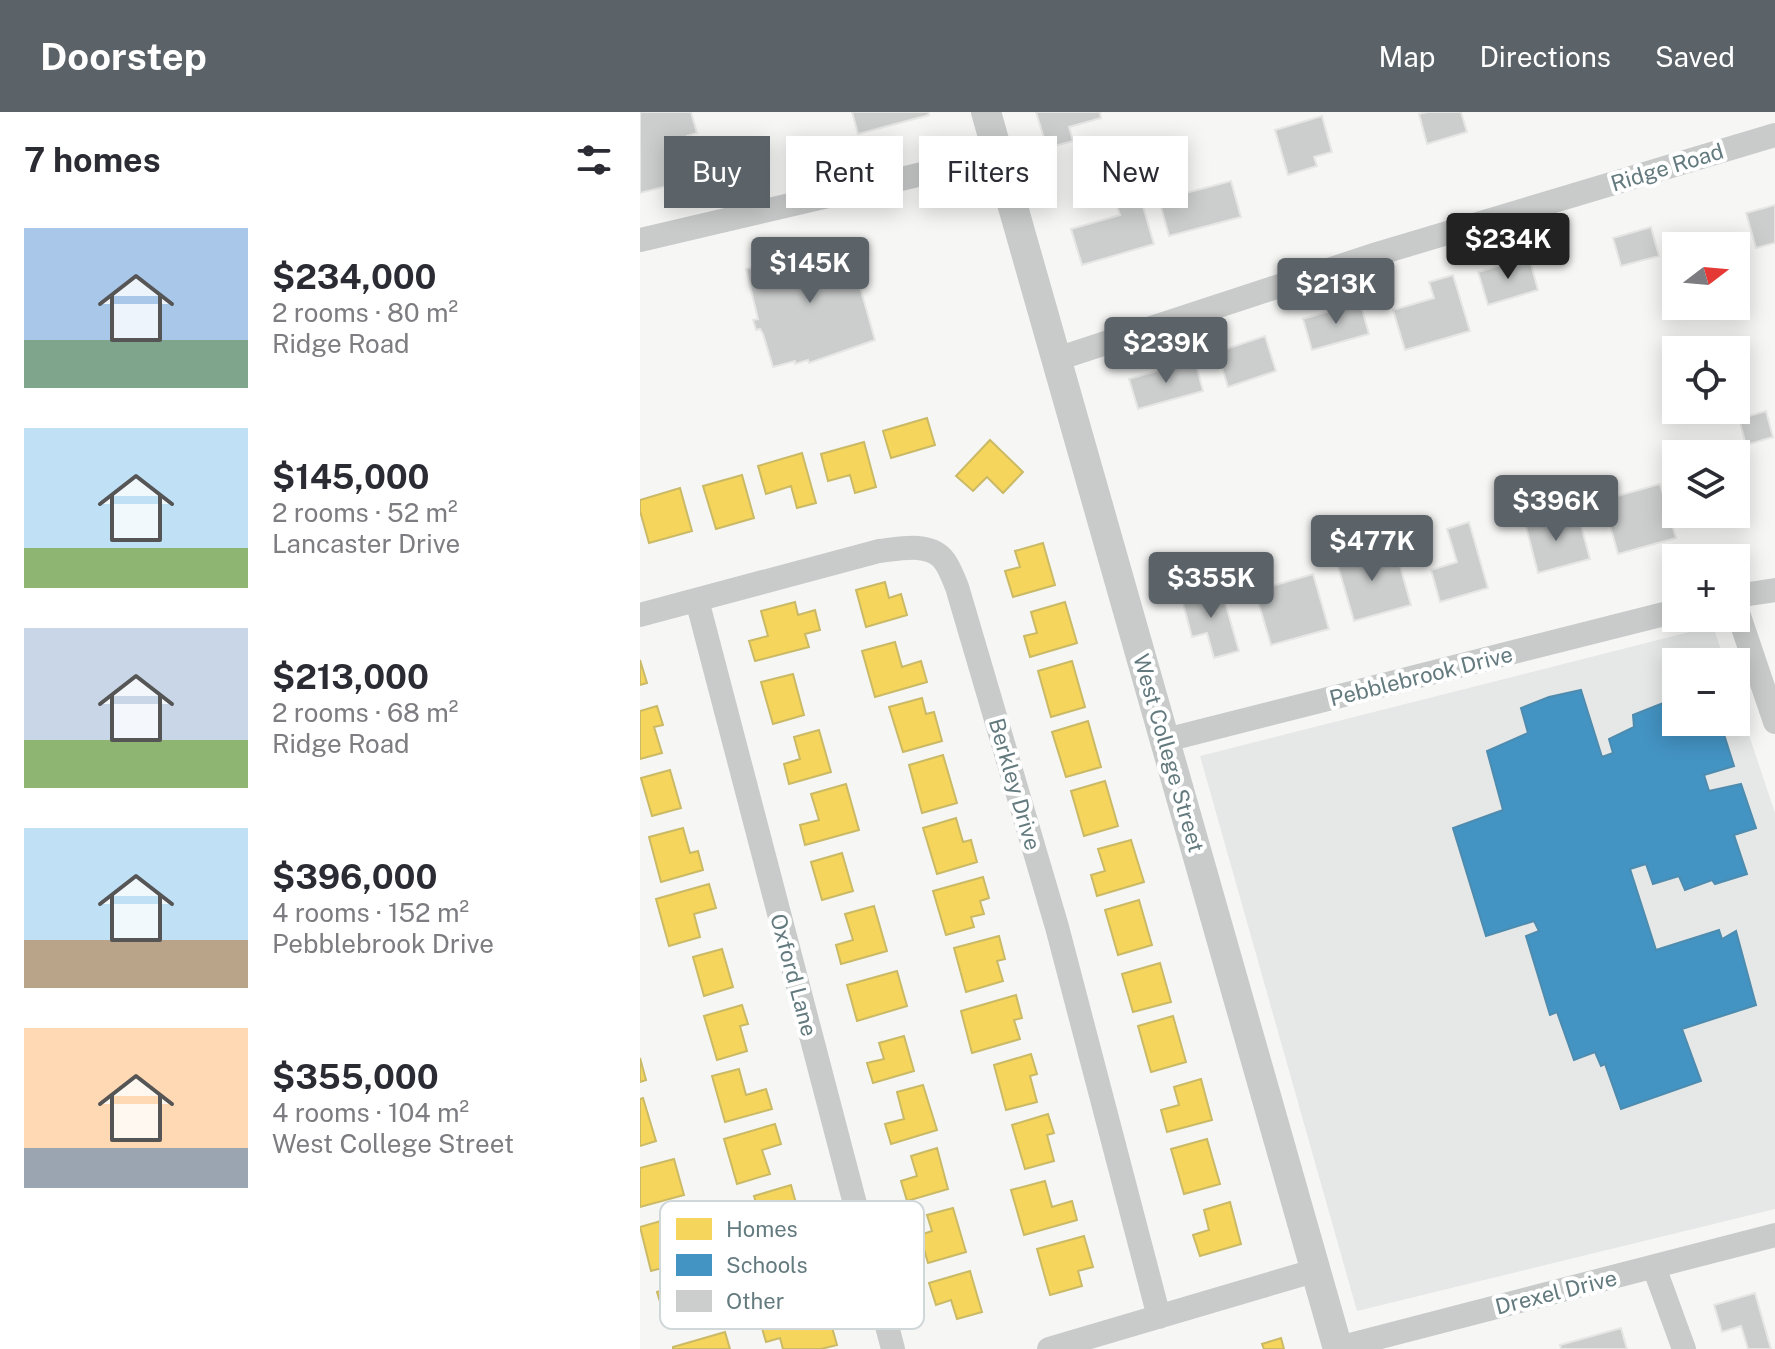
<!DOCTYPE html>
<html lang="en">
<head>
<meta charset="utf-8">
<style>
  :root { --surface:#fff; --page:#f2f2f3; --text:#2b2b33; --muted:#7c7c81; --accent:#5b6268 }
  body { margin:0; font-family:"Public Sans",sans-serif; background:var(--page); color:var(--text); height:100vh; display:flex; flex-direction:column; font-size:30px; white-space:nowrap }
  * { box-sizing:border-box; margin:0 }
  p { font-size:26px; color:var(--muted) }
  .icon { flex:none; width:44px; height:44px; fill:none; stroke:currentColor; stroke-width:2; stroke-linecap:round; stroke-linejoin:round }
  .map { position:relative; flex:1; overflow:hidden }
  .details { display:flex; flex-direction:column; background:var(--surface); width:640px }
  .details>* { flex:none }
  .hud { position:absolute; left:24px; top:24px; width:760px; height:72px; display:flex; gap:16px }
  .needle { width:52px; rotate:74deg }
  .controls { position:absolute; left:1022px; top:120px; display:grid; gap:16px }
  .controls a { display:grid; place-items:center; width:88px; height:88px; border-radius:0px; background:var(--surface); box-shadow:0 4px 20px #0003; font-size:40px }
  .price { position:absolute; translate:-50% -68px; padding:0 18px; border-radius:8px; background:var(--accent); color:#fff; font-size:26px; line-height:52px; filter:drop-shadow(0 2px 4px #0008) }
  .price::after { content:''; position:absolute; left:50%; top:48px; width:24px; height:18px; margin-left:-12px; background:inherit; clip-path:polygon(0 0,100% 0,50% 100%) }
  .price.on { background:#222; color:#fff }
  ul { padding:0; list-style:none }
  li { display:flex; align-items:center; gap:24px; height:200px; padding:0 24px }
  li span { display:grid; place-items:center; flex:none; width:224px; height:160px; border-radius:0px; color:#555 }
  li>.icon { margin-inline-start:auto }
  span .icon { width:96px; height:96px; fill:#fffc; stroke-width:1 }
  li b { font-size:34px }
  h2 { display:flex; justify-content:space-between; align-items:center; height:96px; padding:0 24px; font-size:34px }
  .tag { padding:0 28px; border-radius:0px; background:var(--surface); box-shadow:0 4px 20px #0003; font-size:28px; line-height:72px }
  .tag.on { background:var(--accent); color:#fff }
  header { display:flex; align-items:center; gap:48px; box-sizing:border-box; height:112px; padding:0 40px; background:var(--accent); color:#fff }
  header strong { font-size:38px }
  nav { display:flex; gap:44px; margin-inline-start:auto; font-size:28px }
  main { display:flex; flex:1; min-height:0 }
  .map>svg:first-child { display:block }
  .built { fill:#e6e7e7 }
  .homes { fill:#f6d55c; stroke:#caba66; stroke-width:2 }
  .schools { fill:#4393c3; stroke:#4d8caf; stroke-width:2 }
  .building { fill:#cccece; stroke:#e6e6e5; stroke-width:2 }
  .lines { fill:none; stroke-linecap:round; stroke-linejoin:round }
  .minor { stroke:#c9cbcb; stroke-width:24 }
  .tertiary { stroke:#c9cbcb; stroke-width:30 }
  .labels { text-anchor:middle; stroke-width:8; stroke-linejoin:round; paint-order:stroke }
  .street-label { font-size:22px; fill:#637a7f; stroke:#fff }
  .key { fill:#fff; stroke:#d0d7d9; stroke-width:2 }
  .key-label { font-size:22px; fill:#637a7f }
</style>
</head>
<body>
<header>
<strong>Doorstep</strong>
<nav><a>Map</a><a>Directions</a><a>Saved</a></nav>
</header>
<main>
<section class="details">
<h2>7 homes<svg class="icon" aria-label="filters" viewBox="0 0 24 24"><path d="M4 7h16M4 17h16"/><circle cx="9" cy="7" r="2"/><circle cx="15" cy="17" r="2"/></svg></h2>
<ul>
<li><span style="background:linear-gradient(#a9c7e8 70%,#7fa58c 0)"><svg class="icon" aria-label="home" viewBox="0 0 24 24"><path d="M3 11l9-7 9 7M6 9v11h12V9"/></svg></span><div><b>$234,000</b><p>2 rooms · 80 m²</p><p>Ridge Road</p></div></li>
<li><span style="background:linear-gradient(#bfe0f5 75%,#8fb573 0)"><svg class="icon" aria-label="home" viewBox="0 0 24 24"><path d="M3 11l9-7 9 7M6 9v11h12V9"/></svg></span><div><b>$145,000</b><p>2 rooms · 52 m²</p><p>Lancaster Drive</p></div></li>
<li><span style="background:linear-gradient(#c9d6e8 70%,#8fb573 0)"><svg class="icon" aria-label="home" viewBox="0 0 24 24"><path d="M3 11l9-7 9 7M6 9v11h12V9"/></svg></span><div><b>$213,000</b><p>2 rooms · 68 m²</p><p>Ridge Road</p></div></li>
<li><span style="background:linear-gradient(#bfe0f5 70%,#b9a48a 0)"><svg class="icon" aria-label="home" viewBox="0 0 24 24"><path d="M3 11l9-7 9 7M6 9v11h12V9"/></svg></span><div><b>$396,000</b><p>4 rooms · 152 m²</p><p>Pebblebrook Drive</p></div></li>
<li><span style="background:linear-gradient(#ffd9b3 75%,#9aa5b1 0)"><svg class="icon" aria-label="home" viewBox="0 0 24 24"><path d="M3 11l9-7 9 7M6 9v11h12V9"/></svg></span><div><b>$355,000</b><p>4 rooms · 104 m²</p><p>West College Street</p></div></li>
</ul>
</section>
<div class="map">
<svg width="1135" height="1237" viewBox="0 0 1135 1237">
  <rect width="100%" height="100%" fill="#f6f6f5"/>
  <!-- built -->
  <path class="built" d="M1073 514 1085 550H1036V610H1096V584L1135 701V1097L717 1199 560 644Z"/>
  <!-- homes -->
  <path class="homes" d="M287 306 295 333 251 346 243 319Z
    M350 328 383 360 363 381 347 365 333 379 316 364Z
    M224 330 236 375 215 381 210 363 188 369 181 342Z
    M162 341 176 391 157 396 151 374 126 382 118 354Z
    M102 363 114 406 76 417 63 374Z
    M40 376 52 419 9 431 0 399V388Z
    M403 431 415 473 373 485 365 459 380 455 375 439Z
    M245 470 249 486 261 482 267 503 226 515 216 478Z
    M155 490 158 503 175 498 180 518 165 522 169 535 115 549 109 529 128 524 121 499Z
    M425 490 437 531 390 545 384 524 397 521 391 500Z
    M255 530 262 555 281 549 287 570 235 585 222 539Z
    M0 548 7 571 0 573Z
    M432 549 445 595 411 605 398 559Z
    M153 562 164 603 133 612 121 570Z
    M282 586 286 602 294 600 302 629 263 640 249 595Z
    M17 594 23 613 14 615 22 641 0 647V599Z
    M448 609 461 655 426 665 412 620Z
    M179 618 191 660 149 672 144 652 160 647 154 625Z
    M303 643 317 691 282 701 269 653Z
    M30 658 41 696 12 704 1 666Z
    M465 669 478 714 444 724 431 679Z
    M206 672 219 718 165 733 160 713 179 708 171 682Z
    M316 706 323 730 331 728 337 750 297 762 283 716Z
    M43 716 50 741 58 739 63 758 21 770 9 725Z
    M491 728 504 770 457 784 451 763 465 759 458 737Z
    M202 741 213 779 182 788 171 750Z
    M343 765 349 786 340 789 344 802 331 805 334 815 306 823 293 779Z
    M69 772 76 796 54 802 60 825 29 834 16 787Z
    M499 788 512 833 478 843 465 798Z
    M234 794 247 839 201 852 196 833 213 828 205 802Z
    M359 824 365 847 357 849 363 869 326 880 314 836Z
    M82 837 93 875 64 884 53 845Z
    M520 851 531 890 493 900 482 862Z
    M257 859 267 894 217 909 207 873Z
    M376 883 382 906 374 908 380 927 332 941 321 899Z
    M102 893 108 912 100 914 107 939 77 948 64 904Z
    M533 904 546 950 511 960 498 914Z
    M264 924 274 959 233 971 227 951 244 947 239 931Z
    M391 942 397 962 390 964 397 990 366 998 354 953Z
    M0 946 6 968 0 970Z
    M99 957 106 983 126 977 132 997 85 1010 72 964Z
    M561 967 572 1008 527 1020 521 998 539 993 534 975Z
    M283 973 297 1018 251 1032 245 1012 264 1007 257 980Z
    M3 986 16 1029 0 1034V987Z
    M408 1002 414 1021 407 1023 414 1049 385 1057 372 1013Z
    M135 1012 141 1032 122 1038 130 1062 97 1072 84 1027Z
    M567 1027 580 1072 544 1082 531 1037Z
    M297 1036 308 1077 267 1089 261 1069 277 1064 271 1044Z
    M34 1047 44 1083 0 1095V1056Z
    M405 1069 412 1095 432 1089 437 1108 384 1123 371 1078Z
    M151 1073 163 1117 126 1127 114 1084Z
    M590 1090 601 1132 560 1144 553 1123 569 1118 564 1098Z
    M313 1096 326 1140 288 1151 280 1123 292 1119 287 1103Z
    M38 1104 51 1148 11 1159 0 1115Z
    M444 1124 453 1155 438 1159 442 1174 410 1183 397 1137Z
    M330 1159 342 1200 317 1207 311 1188 296 1193 289 1171Z
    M67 1166 77 1202 28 1216 17 1180Z
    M186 1194 197 1233 181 1237H143L140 1226 126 1230 121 1213Z
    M85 1220 90 1237H33V1235Z
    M641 1226 644 1237H624L622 1232Z"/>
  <!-- schools -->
  <path class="schools" d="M941 578 962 645 973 641 969 627 994 615 993 603 1036 586V610H1057L1058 616 1080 610 1094 654 1064 663 1069 679 1101 672 1116 716 1094 723 1107 762 1075 772 1072 768 1045 778 1039 764 1013 772 1006 752 990 757 1016 838 1079 818 1082 827 1096 819 1116 893 1042 917 1061 969 981 997 965 952 961 954 955 940 934 948 917 900 910 903 886 824 899 819 894 809 846 824 813 716 863 698 847 639 888 621 881 596 909 585Z"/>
  <!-- building -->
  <path class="building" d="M0 0H51L57 21 47 24 58 66 0 81Z
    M212 0H288L289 3 218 22Z
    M396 0H460L461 6 429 15 433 29 407 36Z
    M787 0H821L827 20 787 32 779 2Z
    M682 4 692 40 674 45 677 54 648 63 635 18Z
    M537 67 542 82 591 69 601 105 529 124 515 73Z
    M499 81 514 132 442 153 431 117 480 103 475 88Z
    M1135 93V131L1116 136 1106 101Z
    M1011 115 1019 144 981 154 973 126Z
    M207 129 235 228 169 251 168 248 155 252V249L133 255 123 222 120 217 116 218 113 208 118 207 106 157 140 148V145Z
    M889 145 898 178 848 193 838 160Z
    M813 163 830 219 765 238 753 198 794 186 789 170Z
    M720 190 729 222 672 238 663 207Z
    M625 224 636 259 588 275 577 240Z
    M555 248 563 279 498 297 489 267Z
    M1126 299 1133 325 1106 333 1099 307Z
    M1097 361 1106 405 1058 415 1055 402H1096Z
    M1020 372 1036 426 978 442 963 388Z
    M904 402 907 415 939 406 950 447 898 461 884 407Z
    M829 410 848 476 800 490 791 458 817 450 807 417Z
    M725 435 729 448 756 440 771 493 714 509 695 444Z
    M673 462 689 517 631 533 615 479Z
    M580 473 599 539 574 546 567 521 552 525 541 484Z
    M1115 1181 1131 1237H1108L1101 1214 1082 1220 1074 1193Z
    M981 1216 987 1237H921L920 1233Z"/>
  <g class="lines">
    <!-- minor -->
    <path class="minor" d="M0 128 359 44
      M417 247 737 142 1135 23
      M1096 484 1135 478
      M57 488 253 1237
      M1096 495 1135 610
      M0 503 239 439C258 437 288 430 302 446 309 453 313 466 317 475L417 815 519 1205
      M526 628 1036 499
      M1014 1155 1044 1237
      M698 1236 1135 1123
      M409 1237 677 1158"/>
    <!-- tertiary -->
    <path class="tertiary" d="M346 0 698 1237"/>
  </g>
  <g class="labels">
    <!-- street labels -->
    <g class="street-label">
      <text transform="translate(1027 55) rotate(-17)" y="8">Ridge Road</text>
      <text transform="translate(781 564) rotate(-14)" y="8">Pebblebrook Drive</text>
      <text transform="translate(529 641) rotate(74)" y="8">West College Street</text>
      <text transform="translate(375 672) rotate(74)" y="8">Berkley Drive</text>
      <text transform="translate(154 863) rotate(75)" y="8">Oxford Lane</text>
      <text transform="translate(916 1180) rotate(-14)" y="8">Drexel Drive</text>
    </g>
  </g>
  <!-- legend -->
  <rect x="20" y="1089" width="264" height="128" rx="12" class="key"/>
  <rect x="36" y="1106" width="36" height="22" fill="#f6d55c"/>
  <rect x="36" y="1142" width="36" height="22" fill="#4393c3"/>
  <rect x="36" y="1178" width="36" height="22" fill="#cccece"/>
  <g class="key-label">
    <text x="86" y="1125">Homes</text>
    <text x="86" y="1161">Schools</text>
    <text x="86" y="1197">Other</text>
  </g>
</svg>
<div class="controls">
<a><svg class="needle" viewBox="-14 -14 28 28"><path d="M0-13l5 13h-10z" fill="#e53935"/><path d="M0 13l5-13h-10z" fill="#7c7c81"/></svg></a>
<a><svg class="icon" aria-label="locate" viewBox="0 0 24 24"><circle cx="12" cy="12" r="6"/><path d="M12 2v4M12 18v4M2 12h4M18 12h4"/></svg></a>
<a><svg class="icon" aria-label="layers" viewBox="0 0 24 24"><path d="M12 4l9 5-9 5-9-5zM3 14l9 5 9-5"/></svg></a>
<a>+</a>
<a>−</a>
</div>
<b class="price on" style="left:868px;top:169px">$234K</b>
<b class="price" style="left:170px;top:193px">$145K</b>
<b class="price" style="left:696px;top:214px">$213K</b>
<b class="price" style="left:526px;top:273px">$239K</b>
<b class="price" style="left:916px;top:431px">$396K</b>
<b class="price" style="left:732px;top:471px">$477K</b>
<b class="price" style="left:571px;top:508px">$355K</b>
<div class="hud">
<a class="tag on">Buy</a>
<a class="tag">Rent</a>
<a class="tag">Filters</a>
<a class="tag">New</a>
</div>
</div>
</main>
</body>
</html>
